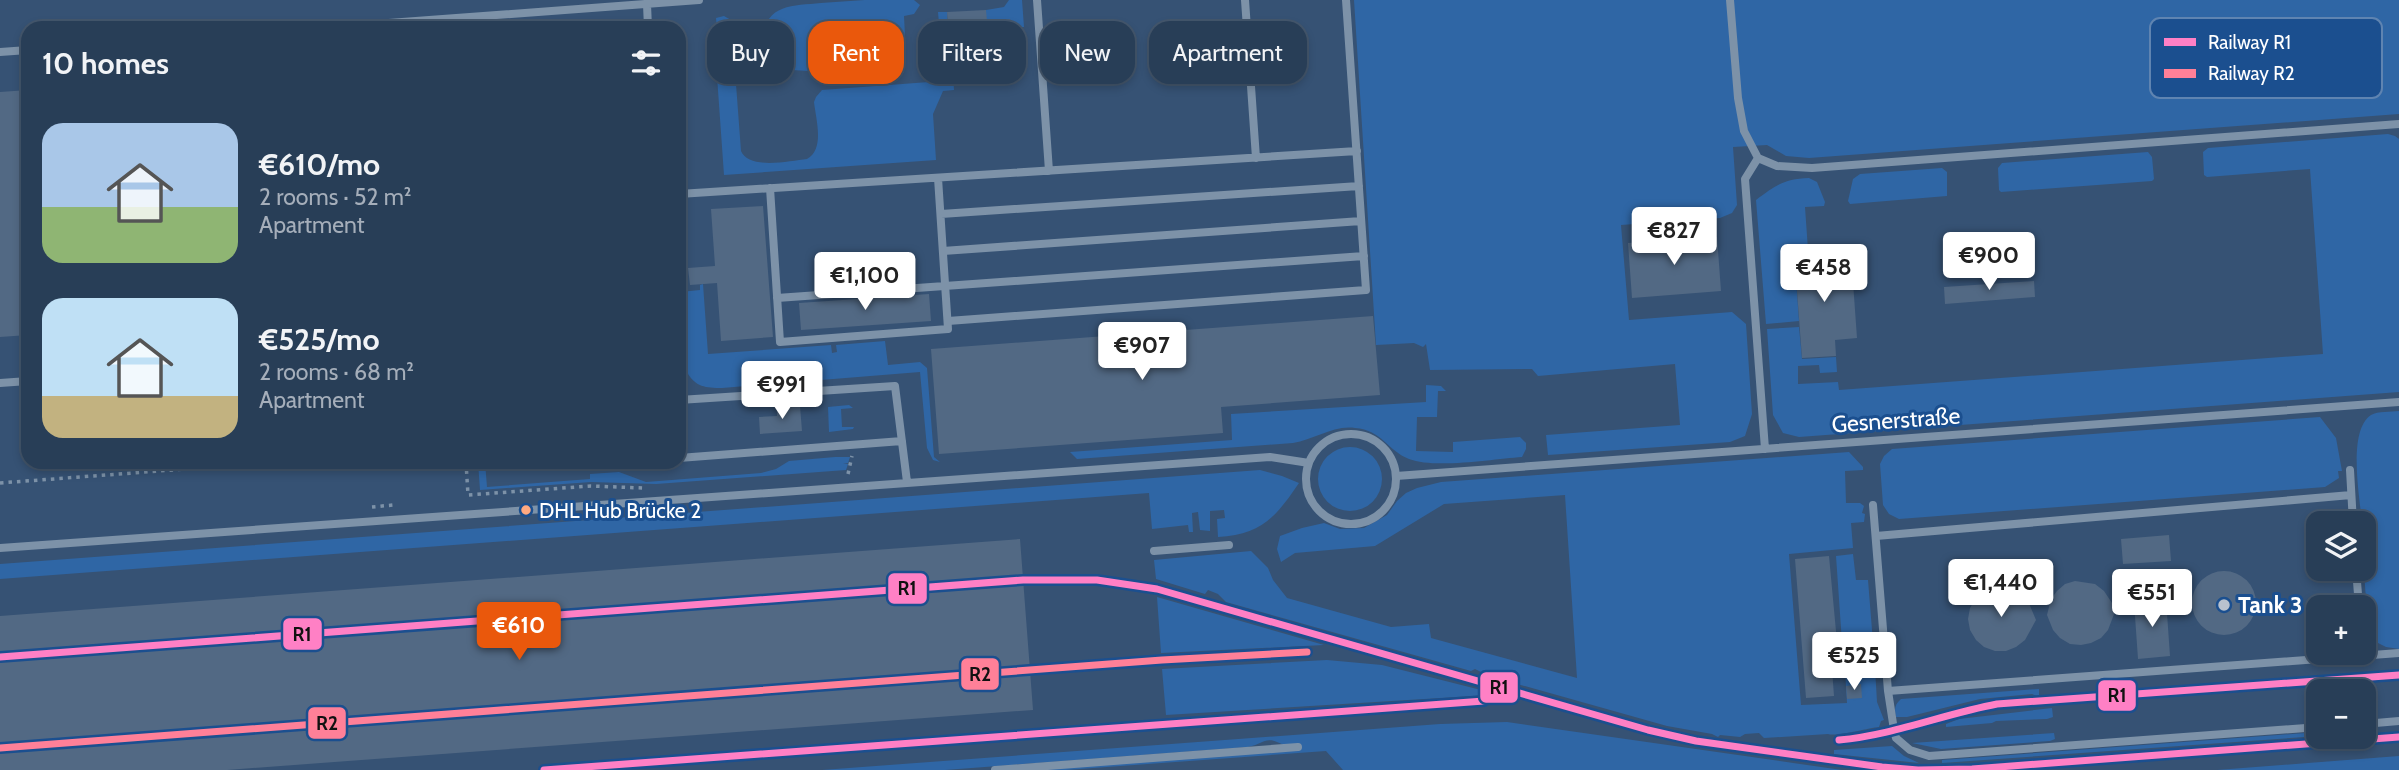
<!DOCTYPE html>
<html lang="en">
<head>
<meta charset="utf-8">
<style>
  :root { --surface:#283e57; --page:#30455d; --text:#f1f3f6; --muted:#a5aeba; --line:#44576d; --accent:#ea580c }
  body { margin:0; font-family:Cabin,sans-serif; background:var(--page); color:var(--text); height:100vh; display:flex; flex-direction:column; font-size:26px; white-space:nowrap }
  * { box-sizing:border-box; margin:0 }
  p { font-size:23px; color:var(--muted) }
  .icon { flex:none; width:38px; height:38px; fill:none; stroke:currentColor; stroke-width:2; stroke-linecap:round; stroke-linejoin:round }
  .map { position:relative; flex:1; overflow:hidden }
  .details { position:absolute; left:21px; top:21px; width:665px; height:448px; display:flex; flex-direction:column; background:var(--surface); border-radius:21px; box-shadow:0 4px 10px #0003,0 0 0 2px var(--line) }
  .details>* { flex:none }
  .banner { position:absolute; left:707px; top:21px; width:665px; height:63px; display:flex; gap:14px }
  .tools { position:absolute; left:2306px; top:511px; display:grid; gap:14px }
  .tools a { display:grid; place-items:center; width:70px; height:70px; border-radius:14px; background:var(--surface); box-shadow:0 4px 10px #0003,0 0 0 2px var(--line); font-size:35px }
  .price { position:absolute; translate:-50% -60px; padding:0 16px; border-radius:7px; background:#fff; color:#222; font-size:23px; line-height:46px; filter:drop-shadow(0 2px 4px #0008) }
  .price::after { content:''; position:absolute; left:50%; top:42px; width:21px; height:16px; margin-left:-10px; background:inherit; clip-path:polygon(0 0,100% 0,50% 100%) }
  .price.active { background:var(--accent); color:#fff }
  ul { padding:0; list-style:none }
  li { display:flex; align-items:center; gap:21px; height:175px; padding:0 21px }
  li span { display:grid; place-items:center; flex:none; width:196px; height:140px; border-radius:21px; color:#555 }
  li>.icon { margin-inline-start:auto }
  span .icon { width:84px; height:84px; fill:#fffc; stroke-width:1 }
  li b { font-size:30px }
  h2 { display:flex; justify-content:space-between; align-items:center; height:84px; padding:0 21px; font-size:30px }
  .pill { padding:0 24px; border-radius:21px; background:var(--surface); box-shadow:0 4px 10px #0003,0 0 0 2px var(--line); font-size:24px; line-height:63px }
  .pill.active { background:var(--accent); color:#fff }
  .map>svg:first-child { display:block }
  .green { fill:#2f66a5 }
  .building { fill:#526984 }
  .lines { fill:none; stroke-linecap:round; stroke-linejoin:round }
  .path { stroke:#7d92a8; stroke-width:3.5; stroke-dasharray:3.5 5; stroke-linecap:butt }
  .service { stroke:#7d92a8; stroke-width:8 }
  .rail-1-casing { stroke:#1b4f8f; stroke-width:12 }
  .rail-2-casing { stroke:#1b4f8f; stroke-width:12 }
  .rail-1 { stroke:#ff80c5; stroke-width:7 }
  .rail-2 { stroke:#ff8098; stroke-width:7 }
  .bus-dot { fill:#ffa980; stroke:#1b4f8f; stroke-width:2.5 }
  .poi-dot { fill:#b9c2ce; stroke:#1b4f8f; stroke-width:2.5 }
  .labels { text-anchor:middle; stroke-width:6; stroke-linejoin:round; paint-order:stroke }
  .bus-label { font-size:21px; fill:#fff; stroke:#1b4f8f; text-anchor:start }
  .street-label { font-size:23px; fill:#fff; stroke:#1b4f8f }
  .poi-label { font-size:23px; font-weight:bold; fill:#fff; stroke:#1b4f8f; text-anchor:start }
  .key { fill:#1b4f8f; stroke:#5f84b1; stroke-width:2 }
  .key-label { font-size:19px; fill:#fff }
  .line-badge { stroke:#1b4f8f; stroke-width:2.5 }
  .pale-badge-label { font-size:19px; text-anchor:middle; font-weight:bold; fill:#111 }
</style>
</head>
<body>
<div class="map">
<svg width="2399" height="770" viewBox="0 0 2399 770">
  <rect width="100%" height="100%" fill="#365274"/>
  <!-- green -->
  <path class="green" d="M865 0H914L920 5 914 14 904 16 905 36 902 37 904 73 821 78 808 71 792 70 789 37 763 39C766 3 793 6 821 3 835 2 850 1 865 0Z
    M1009 0H1022L1024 27H1018L1002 53 952 57 954 90 943 91 933 114 936 160 724 175 715 48H722L721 29H717L716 18 724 16 731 20 742 37 744 63 736 84 741 151C749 170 789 161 807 159 825 149 816 120 814 102L816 97 822 90 929 82C939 78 941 73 940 63L950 62 949 36H940L938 12H947L948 27 986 25V10L1004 7Z
    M1354 0H2399V114L1809 158 1786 156 1767 145 1733 147 1737 205 1732 213 1720 218 1621 225 1629 320 1732 312 1746 324 1752 414 1745 436 1730 442 1548 455 1546 435 1680 425 1675 364 1538 376 1532 369 1430 370 1426 344 1423 347 1414 343 1376 345Z
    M2388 134 2395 136 2399 139V392L1799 437 1783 433 1773 415 1767 329 1799 327 1802 359 1836 357 1837 372 1820 373 1819 365 1798 366V384L1838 382 1839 390 2323 354 2310 169 2207 177 2204 175 2203 152 2208 148Z
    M2148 152 2152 157 2154 179 2152 181 2001 192 1999 190 1998 168 2002 163Z
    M1942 168 1947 172V196L1850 204 1848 201 1853 179 1860 174Z
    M1809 178 1817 182 1825 202 1824 206 1805 207 1808 250 1794 251 1799 321 1766 324 1756 200C1776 185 1784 179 1809 178Z
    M703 284 708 354 831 345 832 353 837 352 836 345 885 341 888 365 920 362 927 368 934 457 940 462 933 460 927 448 920 372 722 388C706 388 695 387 687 372L680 292 700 290V285Z
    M1426 385 1441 386 1446 391H1438L1437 417H1417L1416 451 1453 452V442L1520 437 1526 443V449L1522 457C1493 459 1435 469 1409 459 1388 451 1382 430 1355 428 1333 425 1314 440 1293 443L1077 459 1070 452 1232 440 1231 414 1426 402Z
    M849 405 853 408 841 409 842 427H854L853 429 829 432 828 407Z
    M2399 411V649L2386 647 2378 643C2362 621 2364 551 2364 523H2362C2360 498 2347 431 2371 415 2378 411 2391 412 2399 411Z
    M2320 417 2336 438 2342 471H2338L2339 478 2325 487 1899 519 1889 514 1883 505 1880 464 1884 456 1892 449Z
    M1318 479a32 32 0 1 1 64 0a32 32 0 1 1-64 0Z
    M1849 452 1863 467V470L1845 471 1846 503H1860L1864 506 1862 513 1865 514 1864 522 1851 523 1853 548 1789 554 1801 705 1847 703 1845 670 1875 668 1877 702 1884 720 1881 721 1879 727C1868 728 1836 737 1828 734L1764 738 1759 733 1745 734 1740 737 1720 735 1718 737 1712 734 1667 726 1489 676 1475 669 1471 671 1226 602 1218 594 1208 590 1205 594 1156 579 1154 560 1251 551 1268 568 1273 580 1287 598 1391 627 1429 624 1431 638 1577 678 1565 495 1444 504 1375 546 1295 553 1281 562 1277 549 1280 536 1302 528 1324 523 1340 529 1364 528 1387 515 1397 501 1406 493 1417 488 1441 482Z
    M835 457H850L848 463H843L848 464 846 470 656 484 591 482 480 490 478 462H485L487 487 590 479V474L619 472 646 482 761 473 776 469 789 461Z
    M1260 470 1282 476 1299 483C1276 517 1261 535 1218 537L1217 519 1225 518 1224 510 1210 511V531L1200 530 1198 512 1192 513 1193 532H1189L1188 525 1152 529 1149 493 0 579V564Z
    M1853 554 1856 580H1868L1874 655 1843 657 1836 556Z
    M1157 597 1324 645 1161 653Z
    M1327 660 1382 665 1489 692V695L1166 715 1162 669Z
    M2039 689V697L2032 694 1980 699 1907 717H1896C1894 709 1895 704 1901 699Z
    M2052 708 2053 717 2047 719 1996 721 1992 723 1946 727V724L1959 719Z
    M1507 722 1842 770H1343L1326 751 1066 770H1031L1284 745C1264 735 1266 743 1248 747L945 770H822L1440 724Z
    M2319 732V736L1942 763V760Z
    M2054 733 2055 739 2050 741 1941 749 1912 743Z
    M1892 746 1904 756 1919 763 1834 754V750Z
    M2399 756V770H2217Z"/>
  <!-- building -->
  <path class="building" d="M986 10 987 21 1010 19 1012 35 984 38V25L948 27 947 12Z
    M28 90V335L0 337V92Z
    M763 206 773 337 721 341 717 283 690 285 688 268 715 266 711 209Z
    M1717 237 1721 291 1632 298 1628 243Z
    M1828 249 1830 269 1852 268 1857 338 1835 340 1836 356 1802 358 1794 251Z
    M2034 281 2035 297 1945 304 1944 287Z
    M929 294 931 321 801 330 799 303Z
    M1373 316 1380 395 1221 407 1223 433 939 454 931 349Z
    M800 406 802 431 760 434 759 417 777 416V408Z
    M2169 535 2171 561 2123 564 2121 539Z
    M1020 539 1033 710 227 770H0V616Z
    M1829 556 1837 642H1830L1834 696 1806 698 1795 559Z
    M2192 603a32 32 0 1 1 64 0a32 32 0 1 1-64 0Z
    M2075 581 2095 584 2104 591 2116 609 2108 630 2101 638 2091 643 2081 645 2070 644 2060 638 2053 630 2047 615 2051 599 2057 591 2065 584Z
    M2002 586 2021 594 2028 601 2036 620 2025 640 2016 647 2006 651H1995L1984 647 1976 640 1970 630 1968 619 1970 608 1976 598 1983 592Z
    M2166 599 2170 656 2138 659 2134 602Z
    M1861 684 1862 698 1847 699 1846 686Z"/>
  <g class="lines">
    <!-- path -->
    <path class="path" d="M466 462 468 495 591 486 643 488
      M848 474 852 456
      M0 483 278 462
      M372 507 393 505"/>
    <!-- service -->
    <path class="service" d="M1037 0 1049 171
      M1245 0 1256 158
      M1730 0 1738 98 1744 131 1758 158 1777 166 1812 168 2399 124
      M647 4 648 28
      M321 28 699 0
      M0 52 28 50
      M1758 158 1745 179 1765 449
      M770 188 780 342 948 329 938 178
      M679 194 1357 151
      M941 214 1359 186
      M943 251 1361 221
      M777 298 1364 256
      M948 321 1366 290 1346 0
      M0 383 28 381
      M679 400 895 386 907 482
      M1306 479a45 45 0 1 1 90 0a45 45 0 1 1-90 0Z
      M679 458 902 441
      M2350 470 2353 523
      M1396 476 2399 402
      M1873 505 1888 691 1894 730 1896 738 1910 750 1929 756 2319 727
      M1876 536 2351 495
      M0 548 1270 457 1309 463
      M1154 551 1229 545
      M2356 569 2359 607
      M1888 691 2399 653
      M2364 724 2399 721
      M995 770 1298 747"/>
    <!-- rail-1 casing -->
    <g class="rail-1-casing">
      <path id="rail-1" d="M0 657 1023 580H1097L1157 589 1648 730 1696 741 1882 767 1918 770 1972 769 2399 737
        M1839 740C1893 735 1944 714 1997 704L2399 675
        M544 770 1484 701"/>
    </g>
    <!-- rail-2 casing -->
    <g class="rail-2-casing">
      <path id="rail-2" d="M0 748 1162 660 1307 652"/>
    </g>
    <!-- rail-1 -->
    <use href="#rail-1" class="rail-1"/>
    <!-- rail-2 -->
    <use href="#rail-2" class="rail-2"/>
  </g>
  <!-- markers -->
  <circle class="bus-dot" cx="526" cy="510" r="6"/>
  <circle class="poi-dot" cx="2224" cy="605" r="7"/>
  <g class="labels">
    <!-- bus labels -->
    <g class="bus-label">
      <text x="539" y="518">DHL Hub Brücke 2</text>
    </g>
    <!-- street labels -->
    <g class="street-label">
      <text transform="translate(1896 420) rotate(-4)" y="8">Gesnerstraße</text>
    </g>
    <!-- poi labels -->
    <g class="poi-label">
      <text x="2238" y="613">Tank 3</text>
    </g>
  </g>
  <!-- legend -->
  <rect x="2150" y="18" width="232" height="80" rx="10" class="key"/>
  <rect x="2164" y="38" width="32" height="8" fill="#ff80c5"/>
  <rect x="2164" y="69" width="32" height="9" fill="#ff8098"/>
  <g class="key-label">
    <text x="2208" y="49">Railway R1</text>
    <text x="2208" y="80">Railway R2</text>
  </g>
  <g class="line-badge">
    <rect x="887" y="572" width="41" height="33" rx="7" fill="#ff80c5"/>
    <rect x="282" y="617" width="41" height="34" rx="7" fill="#ff80c5"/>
    <rect x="960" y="657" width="40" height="34" rx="7" fill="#ff8098"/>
    <rect x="1479" y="671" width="40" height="33" rx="7" fill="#ff80c5"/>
    <rect x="2097" y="679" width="40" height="33" rx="7" fill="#ff80c5"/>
    <rect x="307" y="706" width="40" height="34" rx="7" fill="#ff8098"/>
  </g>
  <g class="pale-badge-label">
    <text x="907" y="595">R1</text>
    <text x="302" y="641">R1</text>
    <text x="980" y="681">R2</text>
    <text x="1499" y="694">R1</text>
    <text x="2117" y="702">R1</text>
    <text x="327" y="730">R2</text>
  </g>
</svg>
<div class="tools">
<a><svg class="icon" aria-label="layers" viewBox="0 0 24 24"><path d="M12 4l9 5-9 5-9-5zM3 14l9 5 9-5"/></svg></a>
<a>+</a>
<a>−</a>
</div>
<b class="price" style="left:1674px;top:267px">€827</b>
<b class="price" style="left:1989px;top:292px">€900</b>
<b class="price" style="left:1824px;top:304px">€458</b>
<b class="price" style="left:865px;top:312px">€1,100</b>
<b class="price" style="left:1142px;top:382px">€907</b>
<b class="price" style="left:782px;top:421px">€991</b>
<b class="price" style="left:2001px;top:619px">€1,440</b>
<b class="price" style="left:2152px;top:629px">€551</b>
<b class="price active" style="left:519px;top:662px">€610</b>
<b class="price" style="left:1854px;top:692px">€525</b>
<div class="banner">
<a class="pill">Buy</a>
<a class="pill active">Rent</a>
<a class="pill">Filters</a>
<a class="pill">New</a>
<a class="pill">Apartment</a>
</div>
<section class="details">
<h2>10 homes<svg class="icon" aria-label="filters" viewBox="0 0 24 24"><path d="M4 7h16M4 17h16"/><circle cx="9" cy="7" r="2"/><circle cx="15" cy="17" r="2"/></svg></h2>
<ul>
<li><span style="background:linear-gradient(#a9c7e8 60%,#8fb573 0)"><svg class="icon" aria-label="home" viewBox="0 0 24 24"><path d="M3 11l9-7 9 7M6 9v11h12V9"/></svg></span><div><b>€610/mo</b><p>2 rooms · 52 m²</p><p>Apartment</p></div></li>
<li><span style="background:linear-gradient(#bfe0f5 70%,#c2b280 0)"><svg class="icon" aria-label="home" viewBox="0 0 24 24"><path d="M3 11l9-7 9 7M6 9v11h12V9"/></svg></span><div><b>€525/mo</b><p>2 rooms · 68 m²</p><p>Apartment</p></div></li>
</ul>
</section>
</div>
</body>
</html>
